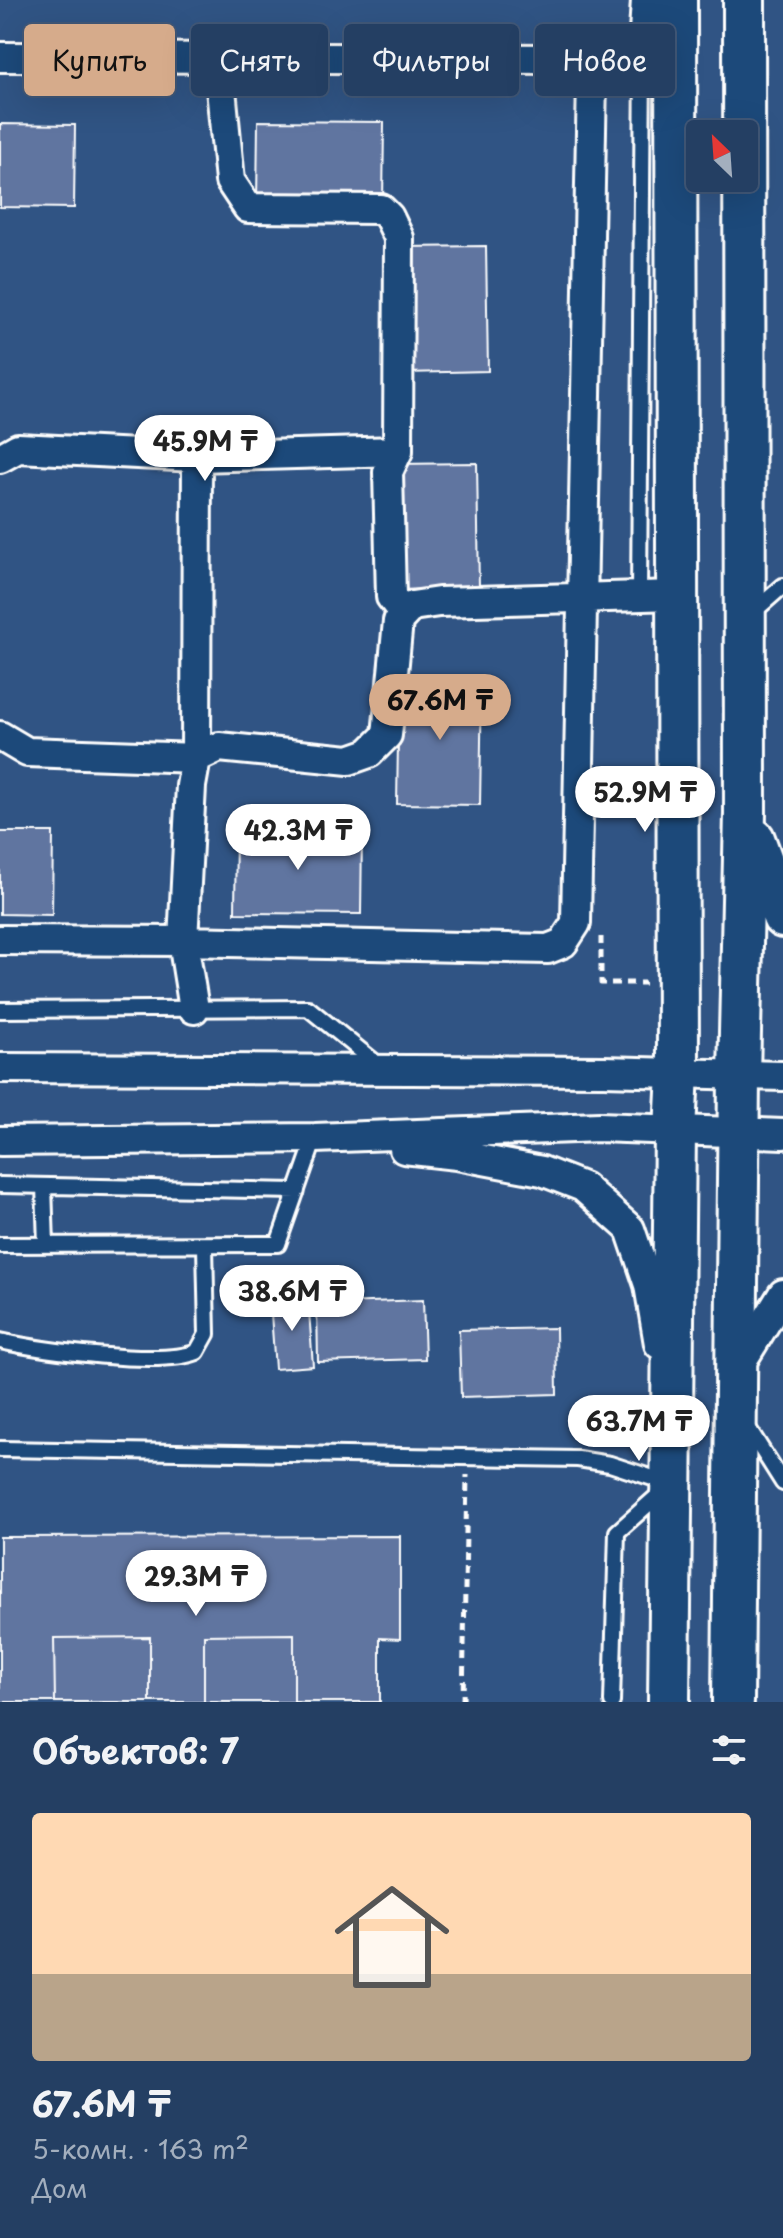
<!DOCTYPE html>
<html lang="ru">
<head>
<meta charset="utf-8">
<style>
  :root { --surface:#243f63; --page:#304a6c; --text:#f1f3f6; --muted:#a3afbe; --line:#415878; --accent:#d6ab8b }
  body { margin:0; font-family:"Playpen Sans",sans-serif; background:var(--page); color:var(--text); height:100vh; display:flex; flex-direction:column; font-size:30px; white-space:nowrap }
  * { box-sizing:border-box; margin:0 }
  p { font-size:26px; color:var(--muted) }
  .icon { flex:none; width:44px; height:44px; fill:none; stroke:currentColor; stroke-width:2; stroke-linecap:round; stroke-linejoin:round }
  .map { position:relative; height:1702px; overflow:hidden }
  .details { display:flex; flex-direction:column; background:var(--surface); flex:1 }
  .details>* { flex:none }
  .hud { position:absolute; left:24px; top:24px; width:736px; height:72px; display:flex; gap:16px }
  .needle { width:52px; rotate:335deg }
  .tools { position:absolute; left:686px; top:120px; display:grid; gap:16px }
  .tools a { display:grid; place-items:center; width:72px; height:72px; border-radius:8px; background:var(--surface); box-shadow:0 8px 32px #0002,0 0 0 2px var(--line); font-size:40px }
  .price { position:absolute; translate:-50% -68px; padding:0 18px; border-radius:28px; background:#fff; color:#222; font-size:26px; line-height:52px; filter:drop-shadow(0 2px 4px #0008) }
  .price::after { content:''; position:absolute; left:50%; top:48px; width:24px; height:18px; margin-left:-12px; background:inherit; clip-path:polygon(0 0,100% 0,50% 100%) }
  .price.selected { background:var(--accent); color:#111 }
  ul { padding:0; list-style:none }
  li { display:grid; align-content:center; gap:16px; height:424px; padding:0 32px }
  li span { display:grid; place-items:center; height:248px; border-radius:8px; color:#555 }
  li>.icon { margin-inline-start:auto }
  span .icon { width:144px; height:144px; fill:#fffc; stroke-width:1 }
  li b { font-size:34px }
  h2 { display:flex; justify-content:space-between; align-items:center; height:96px; padding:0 32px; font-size:34px }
  .pill { padding:0 28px; border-radius:8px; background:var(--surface); box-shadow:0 8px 32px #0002,0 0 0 2px var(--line); font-size:28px; line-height:72px }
  .pill.selected { background:var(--accent); color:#111 }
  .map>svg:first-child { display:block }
  .building { fill:#6174a0; stroke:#fff; stroke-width:2 }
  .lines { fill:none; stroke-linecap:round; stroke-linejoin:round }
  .lane-casing { stroke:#fff; stroke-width:20 }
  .street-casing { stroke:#fff; stroke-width:34 }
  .secondary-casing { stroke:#fff; stroke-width:46 }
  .path { stroke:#fff; stroke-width:5; stroke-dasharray:8 6; stroke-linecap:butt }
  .lane { stroke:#1f4a7a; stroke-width:14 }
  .street { stroke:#1f4a7a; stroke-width:28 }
  .secondary { stroke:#1f4a7a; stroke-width:40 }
</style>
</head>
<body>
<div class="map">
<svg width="783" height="1702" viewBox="0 0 783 1702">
  <rect width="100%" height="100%" fill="#305484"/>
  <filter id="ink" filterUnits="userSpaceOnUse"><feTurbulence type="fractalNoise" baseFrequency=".0125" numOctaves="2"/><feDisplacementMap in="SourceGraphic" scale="16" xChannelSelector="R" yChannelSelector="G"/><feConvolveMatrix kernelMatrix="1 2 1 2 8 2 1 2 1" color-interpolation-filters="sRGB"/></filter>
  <g filter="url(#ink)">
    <!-- building -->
    <path class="building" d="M258 121 384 122 383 205 257 204Z
      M0 124 75 125 74 208 0 207Z
      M486 246 488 371 405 373 403 247Z
      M477 463 479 588 396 590 395 464Z
      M399 678 482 679 480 805 397 804Z
      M236 831 362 832 361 914 235 913Z
      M0 832H53L52 915 0 914Z
      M308 1297 313 1366 275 1369 270 1300Z
      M423 1300 425 1359 318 1362 317 1304Z
      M556 1328 557 1394 461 1397 459 1330Z
      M400 1536V1639L380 1638V1702H294V1634L204 1635V1702H150V1637L54 1638 55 1702H0V1537Z
      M400 1536V1639L380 1638V1702H0V1537Z"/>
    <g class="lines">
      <!-- lane casing -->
      <g class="lane-casing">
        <path id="lane" d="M639 597 643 53
          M751 614 783 586
          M0 1010 308 1008 381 1067
          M0 1185 297 1191
          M44 1186 46 1245
          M0 1245 278 1244 315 1138
          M0 1341C41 1350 161 1367 197 1352L207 1334 205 1246
          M747 1426 783 1483
          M0 1449 578 1459 610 1464 671 1484 617 1532 612 1702"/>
      </g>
      <!-- street casing -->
      <g class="street-casing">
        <path id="street" d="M0 57 568 59 582 67 592 78 576 923 563 943 548 949 183 941 0 940
          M218 58 230 181 248 208 381 209 389 217 399 238 398 451 388 472 391 597 404 614
          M582 67 603 61 630 65 643 48 646 0
          M0 458 18 448 197 457 398 451
          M0 736 27 752 196 758 197 457
          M194 1009 183 941 191 786 196 758 219 747 349 760 369 753 387 735 398 621 412 606 439 602 676 595
          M0 1068 604 1071 783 1076
          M0 1141 315 1138 599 1127 783 1134
          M404 1149 457 1155 542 1171 583 1187 630 1229 649 1285 659 1344
          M737 1369 783 1294"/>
      </g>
      <!-- secondary casing -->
      <g class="secondary-casing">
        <path id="secondary" d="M754 839 783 917
          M669 1702 675 1130 678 1073 676 0
          M733 1702 739 1076 745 813 744 0"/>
      </g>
      <!-- path -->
      <path class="path" d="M601 937V983H645
        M463 1702 467 1475"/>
      <!-- lane -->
      <use href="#lane" class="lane"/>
      <!-- street -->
      <use href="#street" class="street"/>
      <!-- secondary -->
      <use href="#secondary" class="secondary"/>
    </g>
  </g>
</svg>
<div class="tools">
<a><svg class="needle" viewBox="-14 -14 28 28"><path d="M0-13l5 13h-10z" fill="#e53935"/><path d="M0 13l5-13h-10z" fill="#a3afbe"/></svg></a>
</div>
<b class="price" style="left:205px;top:483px">45.9M ₸</b>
<b class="price selected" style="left:440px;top:742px">67.6M ₸</b>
<b class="price" style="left:645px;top:834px">52.9M ₸</b>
<b class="price" style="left:298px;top:872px">42.3M ₸</b>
<b class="price" style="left:292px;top:1333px">38.6M ₸</b>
<b class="price" style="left:639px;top:1463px">63.7M ₸</b>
<b class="price" style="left:196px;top:1618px">29.3M ₸</b>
<div class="hud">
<a class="pill selected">Купить</a>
<a class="pill">Снять</a>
<a class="pill">Фильтры</a>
<a class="pill">Новое</a>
</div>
</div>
<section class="details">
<h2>Объектов: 7<svg class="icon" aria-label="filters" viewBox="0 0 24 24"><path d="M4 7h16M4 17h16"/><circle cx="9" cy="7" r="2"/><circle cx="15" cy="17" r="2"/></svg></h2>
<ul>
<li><span style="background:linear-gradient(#ffd9b3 65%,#b9a48a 0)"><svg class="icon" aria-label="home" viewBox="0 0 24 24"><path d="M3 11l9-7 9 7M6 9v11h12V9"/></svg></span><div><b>67.6M ₸</b><p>5-комн. · 163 m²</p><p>Дом</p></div></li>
</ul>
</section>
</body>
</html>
